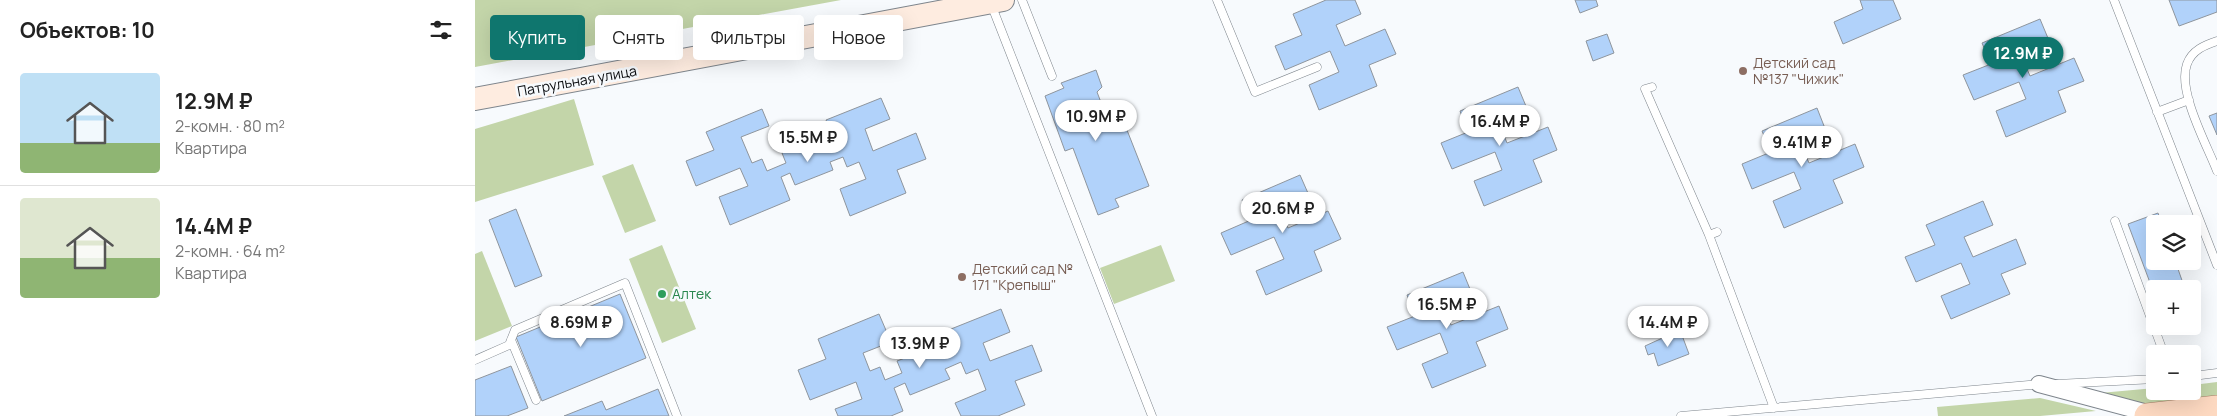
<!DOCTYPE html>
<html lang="ru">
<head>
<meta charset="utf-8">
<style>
  :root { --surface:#fff; --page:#f2f2f2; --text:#222; --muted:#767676; --line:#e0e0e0; --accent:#0f766e }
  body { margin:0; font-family:Manrope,sans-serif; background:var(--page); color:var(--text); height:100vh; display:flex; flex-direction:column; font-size:19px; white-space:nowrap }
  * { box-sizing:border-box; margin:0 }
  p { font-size:16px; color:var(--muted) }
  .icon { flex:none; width:28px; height:28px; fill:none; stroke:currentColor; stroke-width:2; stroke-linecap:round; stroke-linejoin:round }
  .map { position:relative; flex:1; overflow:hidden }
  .drawer { display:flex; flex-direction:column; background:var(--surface); width:475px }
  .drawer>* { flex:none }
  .banner { position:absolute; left:15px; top:15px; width:475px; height:45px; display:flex; gap:10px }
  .controls { position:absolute; left:1671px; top:215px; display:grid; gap:10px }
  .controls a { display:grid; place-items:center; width:55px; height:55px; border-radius:5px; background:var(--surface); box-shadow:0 5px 20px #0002; font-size:25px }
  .price { position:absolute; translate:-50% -42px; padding:0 11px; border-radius:18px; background:#fff; color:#222; font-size:16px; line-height:32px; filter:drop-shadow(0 1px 2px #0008) }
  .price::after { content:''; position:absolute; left:50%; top:30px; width:15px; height:11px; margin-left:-8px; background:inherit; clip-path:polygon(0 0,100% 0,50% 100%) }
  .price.selected { background:var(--accent); color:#fff }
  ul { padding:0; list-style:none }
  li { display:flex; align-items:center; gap:15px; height:125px; padding:0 20px }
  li+li { border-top:1px solid var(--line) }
  li span { display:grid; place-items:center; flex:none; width:140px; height:100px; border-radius:5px; color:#555 }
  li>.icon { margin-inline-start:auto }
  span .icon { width:60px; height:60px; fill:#fffc; stroke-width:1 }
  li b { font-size:21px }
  h2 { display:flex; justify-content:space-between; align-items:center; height:60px; padding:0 20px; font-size:21px }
  .chip { padding:0 18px; border-radius:5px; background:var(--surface); box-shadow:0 5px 20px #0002; font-size:18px; line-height:45px }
  .chip.selected { background:var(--accent); color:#fff }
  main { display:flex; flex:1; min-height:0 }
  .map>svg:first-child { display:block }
  .green { fill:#c3d5a9 }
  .building { fill:#b1d2fa; stroke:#8e959d }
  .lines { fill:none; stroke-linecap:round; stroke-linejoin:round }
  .lane-casing { stroke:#7e858c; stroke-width:9 }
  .street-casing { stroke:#7e858c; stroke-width:18 }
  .secondary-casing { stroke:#7e858c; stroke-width:24 }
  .primary-casing { stroke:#a78068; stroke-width:26 }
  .lane { stroke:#fff; stroke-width:8 }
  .street { stroke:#fff; stroke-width:16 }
  .secondary { stroke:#feece0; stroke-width:22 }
  .primary { stroke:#fdd9c1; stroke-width:25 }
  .education-dot { fill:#8d6e63; stroke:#f7fafd; stroke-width:2 }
  .leisure-dot { fill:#2e9e5b; stroke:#f7fafd; stroke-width:2 }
  .labels { text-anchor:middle; stroke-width:5; stroke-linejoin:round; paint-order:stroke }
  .education-label { font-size:14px; fill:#785e54; stroke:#f7fafd; text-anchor:start }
  .street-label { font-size:14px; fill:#0a0c0f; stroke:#f7fafd }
  .leisure-label { font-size:14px; fill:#27864d; stroke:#f7fafd; text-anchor:start }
</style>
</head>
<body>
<main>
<section class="drawer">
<h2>Объектов: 10<svg class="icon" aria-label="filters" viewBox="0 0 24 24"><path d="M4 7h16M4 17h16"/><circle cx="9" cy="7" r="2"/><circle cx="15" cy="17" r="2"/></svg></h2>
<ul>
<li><span style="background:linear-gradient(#bfe0f5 70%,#8fb573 0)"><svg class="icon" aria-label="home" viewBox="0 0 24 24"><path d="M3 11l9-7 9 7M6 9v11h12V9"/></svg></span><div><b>12.9M ₽</b><p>2-комн. · 80 m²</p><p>Квартира</p></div></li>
<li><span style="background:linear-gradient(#dfe7d0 60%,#8fb573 0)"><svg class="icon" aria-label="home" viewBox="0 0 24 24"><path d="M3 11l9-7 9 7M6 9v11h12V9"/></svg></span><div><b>14.4M ₽</b><p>2-комн. · 64 m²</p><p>Квартира</p></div></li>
</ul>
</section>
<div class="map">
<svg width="1742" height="416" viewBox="0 0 1742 416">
  <rect width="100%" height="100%" fill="#f7fafd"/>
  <!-- green -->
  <path class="green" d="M0 0H366L0 67Z
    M99 99 119 165 0 202V129Z
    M158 164 181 221 150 233 127 176Z
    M187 245 221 329 187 343 154 259Z
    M686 245 700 281 639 304 625 268Z
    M7 251 37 326 0 341V254Z
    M1742 382V400L1677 405 1614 394 1680 388V391H1718V385Z
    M1565 398 1621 411 1565 416H1463L1462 407Z"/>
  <!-- building -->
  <path class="building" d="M851 0H880L886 14 861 25 870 46 910 29 921 54 894 65 902 86 844 110 834 85 864 72 855 51 810 70 800 46 827 35 818 14Z
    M1100 0H1121L1123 6 1105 13Z
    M1385 0H1418L1426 19 1368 44 1359 22 1388 9Z
    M1694 0H1742V12L1704 26Z
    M1565 19 1575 43 1546 55 1555 76 1599 58 1609 81 1583 91 1591 112 1531 137 1521 111 1551 99 1544 82 1499 100 1488 75 1516 64 1507 43Z
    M1132 34 1139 53 1118 61 1111 41Z
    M621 70 627 87 622 92 637 131 650 125 674 186 640 199 644 207 623 215 598 148 590 151 570 96 589 88 586 83Z
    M1043 87 1053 111 1024 123 1032 143 1073 127 1082 150 1058 160 1067 182 1009 206 999 181 1027 170 1020 152 977 169 966 143 993 132 985 111Z
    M406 98 415 119 390 129 398 151 441 133 451 159 422 170 431 193 375 216 365 189 391 179 384 162 372 167 368 157 355 162 358 170 320 185 315 173 306 177 315 200 255 225 244 197 273 186 265 168 221 186 211 161 239 150 231 132 287 109 294 126 266 137 277 163 287 159 292 171 311 163 307 153 345 137 349 146 360 141 351 120Z
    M1342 108 1351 131 1325 142 1334 163 1380 144 1389 167 1358 180 1368 203 1309 228 1298 201 1326 189 1319 172 1277 189 1267 164 1296 152 1287 131Z
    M1742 113V135L1734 116Z
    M825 175 836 200 806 213 813 228 853 211 866 239 839 251 847 271 791 295 781 271 809 259 799 237 756 255 746 233 776 220 767 200Z
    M1508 201 1518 225 1489 237 1498 257 1541 239 1551 264 1526 274 1535 294 1476 319 1466 296 1495 284 1486 263 1441 282 1430 257 1460 245 1451 225Z
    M41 209 67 276 40 287 14 220Z
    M1683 213 1687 224H1680V261H1706L1708 267 1703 269 1710 289H1680V296L1653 224Z
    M988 272 997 294 968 306 976 325 1024 306 1033 329 1001 342 1011 366 957 388 947 364 973 353 965 333 922 350 912 327 940 316 932 295Z
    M145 294 171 358 67 401 41 337Z
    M526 309 535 332 508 343 515 361 557 345 567 371 540 381 550 405 523 416H486L480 403 511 390 503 369 491 374 486 362 470 369 475 379 435 395 430 383 419 388 428 411 416 416H363L360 409 387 399 381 382 335 400 323 370 351 359 343 339 404 314 416 342 388 353 395 371 405 367 410 380 427 373 422 361 461 346 465 357 479 352 471 331Z
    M1205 330 1214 354 1183 366 1179 353 1173 355 1170 346Z
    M36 366 53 408 32 416H0V380Z
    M183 389 194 416H89L127 401 131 410Z"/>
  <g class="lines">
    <!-- lane casing -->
    <g class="lane-casing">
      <path id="lane" d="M547 0 577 76
        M742 0 780 92 842 67
        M1639 0 1742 265
        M516 4 677 416
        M1742 41C1730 45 1717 50 1712 64 1702 91 1732 145 1742 171
        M1177 87 1170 89 1234 235
        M1682 112 1714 100
        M1640 221 1689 354
        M1242 232 1234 235 1299 408
        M36 340 61 400
        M0 360 34 345 40 330 150 283 202 416
        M1718 376 1742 373
        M1582 384 1680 379
        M1206 416 1566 384"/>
    </g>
    <!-- street casing -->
    <g class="street-casing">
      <path id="street" d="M1564 384 1680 415"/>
    </g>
    <!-- secondary casing -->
    <g class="secondary-casing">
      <path id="secondary" d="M0 99 528 0"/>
    </g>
    <!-- primary casing -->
    <g class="primary-casing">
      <path id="primary" d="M1672 416 1742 408"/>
    </g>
    <!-- lane -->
    <use href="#lane" class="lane"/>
    <!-- street -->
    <use href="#street" class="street"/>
    <!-- secondary -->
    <use href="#secondary" class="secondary"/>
    <!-- primary -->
    <use href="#primary" class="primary"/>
  </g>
  <!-- markers -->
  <g class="education-dot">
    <circle cx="1268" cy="71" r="5"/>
    <circle cx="487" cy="277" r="5"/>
  </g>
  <circle class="leisure-dot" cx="187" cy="294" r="5"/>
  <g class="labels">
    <!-- education labels -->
    <g class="education-label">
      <text x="1278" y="68">Детский сад<tspan x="1278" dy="16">№137 "Чижик"</tspan></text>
      <text x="497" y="274">Детский сад №<tspan x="497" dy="16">171 "Крепыш"</tspan></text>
    </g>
    <!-- street labels -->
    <g class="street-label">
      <text transform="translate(102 81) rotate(-10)" y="5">Патрульная улица</text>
    </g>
    <!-- leisure labels -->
    <g class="leisure-label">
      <text x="197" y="299">Алтек</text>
    </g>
  </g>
</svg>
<div class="controls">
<a><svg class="icon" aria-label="layers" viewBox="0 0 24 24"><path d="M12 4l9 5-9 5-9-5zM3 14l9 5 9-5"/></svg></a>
<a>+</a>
<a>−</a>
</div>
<b class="price selected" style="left:1548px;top:79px">12.9M ₽</b>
<b class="price" style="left:621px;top:142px">10.9M ₽</b>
<b class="price" style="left:1025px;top:147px">16.4M ₽</b>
<b class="price" style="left:333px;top:163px">15.5M ₽</b>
<b class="price" style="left:1327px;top:168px">9.41M ₽</b>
<b class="price" style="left:808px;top:234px">20.6M ₽</b>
<b class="price" style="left:972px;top:330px">16.5M ₽</b>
<b class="price" style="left:106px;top:348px">8.69M ₽</b>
<b class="price" style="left:1193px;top:348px">14.4M ₽</b>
<b class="price" style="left:445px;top:369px">13.9M ₽</b>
<div class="banner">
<a class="chip selected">Купить</a>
<a class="chip">Снять</a>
<a class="chip">Фильтры</a>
<a class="chip">Новое</a>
</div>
</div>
</main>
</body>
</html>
